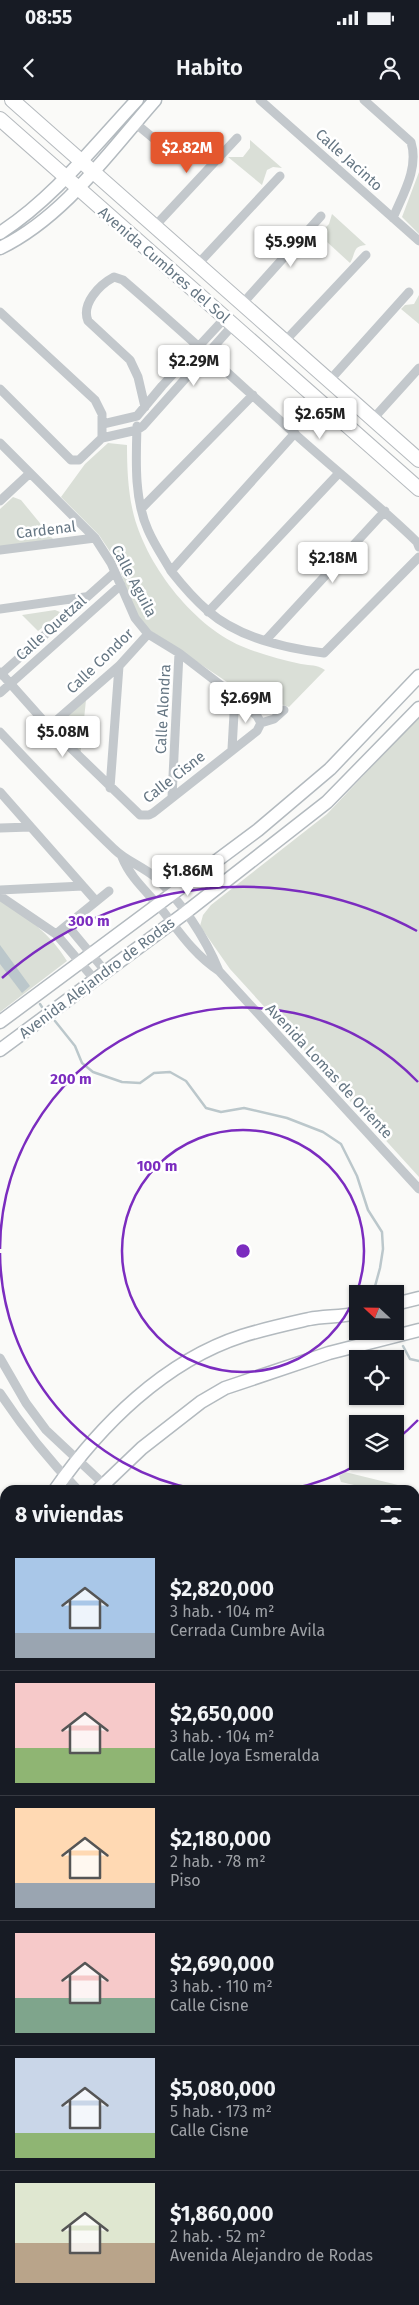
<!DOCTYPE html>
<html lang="es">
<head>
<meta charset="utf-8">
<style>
  :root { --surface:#171b24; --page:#242831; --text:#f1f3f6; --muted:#9ea1a6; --line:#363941; --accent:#e4572e }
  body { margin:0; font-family:"Fira Sans",sans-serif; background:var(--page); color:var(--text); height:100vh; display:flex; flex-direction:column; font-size:19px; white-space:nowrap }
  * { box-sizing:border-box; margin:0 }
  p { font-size:16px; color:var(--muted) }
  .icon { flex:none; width:28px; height:28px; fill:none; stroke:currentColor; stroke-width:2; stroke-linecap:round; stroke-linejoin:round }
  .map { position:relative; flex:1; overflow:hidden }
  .side { position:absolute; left:0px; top:1385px; width:420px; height:820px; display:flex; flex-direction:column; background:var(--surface); border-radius:15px 15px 0 0; box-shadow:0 1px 4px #0004 }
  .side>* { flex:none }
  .needle { width:32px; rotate:292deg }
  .controls { position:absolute; left:349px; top:1185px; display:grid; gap:10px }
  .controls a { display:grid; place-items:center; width:55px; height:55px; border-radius:0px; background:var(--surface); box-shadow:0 1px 4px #0004; font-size:25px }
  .price { position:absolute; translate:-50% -42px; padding:0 11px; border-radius:5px; background:#fff; color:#222; font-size:16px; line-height:32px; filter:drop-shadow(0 1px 2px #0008) }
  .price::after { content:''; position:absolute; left:50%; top:30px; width:15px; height:11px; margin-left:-8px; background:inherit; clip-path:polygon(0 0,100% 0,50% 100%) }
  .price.selected { background:var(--accent); color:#fff }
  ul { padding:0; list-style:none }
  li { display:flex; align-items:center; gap:15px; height:125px; padding:0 15px }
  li+li { border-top:1px solid var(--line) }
  li span { display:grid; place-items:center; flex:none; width:140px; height:100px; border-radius:0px; color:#555 }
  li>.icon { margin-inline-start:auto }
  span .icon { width:60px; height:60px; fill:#fffc; stroke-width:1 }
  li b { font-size:21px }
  h2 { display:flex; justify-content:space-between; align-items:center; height:60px; padding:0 15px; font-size:21px }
  .status { display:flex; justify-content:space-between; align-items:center; height:35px; padding:0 25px; background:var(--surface); direction:ltr }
  .status svg { height:14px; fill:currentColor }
  header { display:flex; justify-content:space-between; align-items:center; height:65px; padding:0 15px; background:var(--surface); font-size:22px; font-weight:600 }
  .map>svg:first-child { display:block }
  .green { fill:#dadfd7 }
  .water { fill:#bbc7cb }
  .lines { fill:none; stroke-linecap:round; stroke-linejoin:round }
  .stream { stroke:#bbc7cb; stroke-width:2.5 }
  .secondary-casing { stroke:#b3babf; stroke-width:15 }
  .primary-casing { stroke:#b5babe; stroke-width:16 }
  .street { stroke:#c3c8cc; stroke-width:9 }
  .secondary { stroke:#fff; stroke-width:12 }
  .primary { stroke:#fff; stroke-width:14 }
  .ring { fill:none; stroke:#7b2cbf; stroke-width:2.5 }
  .labels { text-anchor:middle; stroke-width:5; stroke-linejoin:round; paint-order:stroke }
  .street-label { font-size:15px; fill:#657683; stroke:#fff }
  .centre { fill:#7b2cbf; stroke:#fff; stroke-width:2.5 }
  .ring-label { font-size:15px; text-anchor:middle; font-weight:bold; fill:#7b2cbf; stroke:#fff; stroke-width:5; stroke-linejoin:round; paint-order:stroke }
</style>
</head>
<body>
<div class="status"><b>08:55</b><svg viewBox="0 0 49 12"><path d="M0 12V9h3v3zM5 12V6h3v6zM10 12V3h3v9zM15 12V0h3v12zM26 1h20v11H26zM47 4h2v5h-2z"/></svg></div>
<header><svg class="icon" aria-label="back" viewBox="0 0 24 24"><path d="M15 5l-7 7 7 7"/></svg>Habito<svg class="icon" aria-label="person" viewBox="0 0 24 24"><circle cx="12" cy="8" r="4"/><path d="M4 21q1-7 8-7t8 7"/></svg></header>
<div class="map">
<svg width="419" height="2205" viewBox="0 0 419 2205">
  <rect width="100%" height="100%" fill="#fafaf8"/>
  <!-- green -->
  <path class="green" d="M250 40 282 68 273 67 267 70 262 85 228 57H243L250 48Z
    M419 72V134L402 117Z
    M332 114 366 145C352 146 356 154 350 163L315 131 319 128 324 129 329 124Z
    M419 195V224L401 209 405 205 414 204Z
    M108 343 127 345C127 368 128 393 134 416 148 468 196 529 246 548 264 555 282 560 301 564 312 566 315 564 325 570L289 607 281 604 270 613 264 614 236 588 142 525 132 508 120 470 111 453 99 435 61 397 85 364Z
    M13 397 21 400 53 439 0 447V409Z
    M55 510 60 512 59 514 38 531 22 515Z
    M86 600 80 658 57 628 60 622Z
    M419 617V1077L230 869 200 826 203 815 211 805 327 714Z
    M0 800C26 815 51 835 67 861L0 912Z
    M345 1372 402 1386 412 1390H376L341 1382 339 1376Z
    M5 1830V1905L0 1920V1834Z"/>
  <!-- water -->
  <path class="water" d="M0 845 30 886 22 893 0 864Z"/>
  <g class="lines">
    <!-- stream -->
    <path class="stream" d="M40 904 42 907
      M55 921 75 946 82 963 93 972 122 982 140 983 154 973 170 972 186 981 206 1008 221 1012 244 1008 287 1018 323 1032 341 1044 357 1076 368 1110 382 1132 383 1149 380 1168 374 1190 376 1194
      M403 1246 410 1259 419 1261
      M0 1913 5 1914"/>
    <!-- secondary casing -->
    <g class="secondary-casing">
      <path id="secondary" d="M0 133C54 98 94 46 137 0
        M0 148C64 117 109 52 155 0
        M0 922 258 730 330 669 419 576
        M0 950 185 813 327 702 419 608
        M395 1204 419 1198
        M55 1390C100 1325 165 1261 242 1236 264 1229 287 1224 309 1219 325 1216 341 1217 358 1213
        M98 1390 142 1348 201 1302 225 1288 329 1253 419 1230
        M0 1476 5 1469
        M0 1533 5 1526"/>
    </g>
    <!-- primary casing -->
    <g class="primary-casing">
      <path id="primary" d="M12 0 419 360
        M0 19 419 389"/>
    </g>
    <!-- street -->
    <path class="street" d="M260 0 419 141
      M364 0 411 42C419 68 403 94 393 118
      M135 23 158 42
      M155 126 237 38
      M198 164 280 76
      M243 203 321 116
      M0 212 95 300 102 314V338L79 360H71L0 289
      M285 241 366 155
      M329 281 409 192
      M145 307 138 277 130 260 88 221C81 204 99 185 114 177L123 180C181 230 238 282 295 334 335 370 378 404 417 442L419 447
      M372 320 419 268
      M103 324 137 316 162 286 225 218
      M137 326C136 360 134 399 148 430 154 444 163 457 171 471
      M295 333 171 471C182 485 194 499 208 511 239 538 284 548 324 553L419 457
      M102 338 137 330 143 326 233 225
      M0 343 95 438 111 463 135 518 148 534 179 553 235 596 257 616 261 623
      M0 401 30 373
      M141 409 253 295
      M0 450 95 438
      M0 509 85 497
      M208 512 339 373
      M265 541 385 411
      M0 572 49 627 140 715H149L153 713 257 631 261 623
      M0 575 115 472
      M0 593 121 485
      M261 623 274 619 284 610
      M49 627 119 566 148 534
      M0 632C38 672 75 712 114 749 126 761 142 766 155 777 182 802 205 837 219 871
      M232 649 235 596
      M110 688 119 566
      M0 692 96 801
      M172 697 179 553
      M0 728 31 727
      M122 757C130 777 145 790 159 806 178 830 193 854 219 871L419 1089
      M0 790 83 786
      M0 796 56 834 95 880
      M67 825 106 872
      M56 834 109 791
      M0 1258 26 1303 46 1330 110 1390
      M0 1293C23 1328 49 1360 78 1390
      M0 1538 5 1543
      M415 1550 419 1552
      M415 1637 419 1629
      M0 1747 5 1752
      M415 1768 419 1760
      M0 1780 5 1786
      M0 1826 5 1822
      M415 1905 419 1897
      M415 1931 419 1934
      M415 2043 419 2047
      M0 2054 5 2038
      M0 2081 5 2098"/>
    <!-- secondary -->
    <use href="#secondary" class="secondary"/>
    <!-- primary -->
    <use href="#primary" class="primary"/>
  </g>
  <!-- distance rings -->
  <g class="ring">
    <circle cx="243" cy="1151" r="121"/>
    <path d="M418 1320A243 243 0 0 1 396 1340M364 1361A243 243 0 0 1 287 1390M199 1390A243 243 0 0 1 0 1153M0 1149A243 243 0 0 1 418 982"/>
    <path d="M2 878A364 364 0 0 1 417 831"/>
  </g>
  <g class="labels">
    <!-- street labels -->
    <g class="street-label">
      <text transform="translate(349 60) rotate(42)" y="5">Calle Jacinto</text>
      <text transform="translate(164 165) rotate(41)" y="5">Avenida Cumbres del Sol</text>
      <text transform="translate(46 430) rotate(-7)" y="5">Cardenal</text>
      <text transform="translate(134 481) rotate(62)" y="5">Calle Aguila</text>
      <text transform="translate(51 528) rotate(-42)" y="5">Calle Quetzal</text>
      <text transform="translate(100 561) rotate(-44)" y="5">Calle Condor</text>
      <text transform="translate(163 609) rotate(-87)" y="5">Calle Alondra</text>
      <text transform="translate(174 677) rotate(-38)" y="5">Calle Cisne</text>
      <text transform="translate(97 878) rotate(-37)" y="5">Avenida Alejandro de Rodas</text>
      <text transform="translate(329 971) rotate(47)" y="5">Avenida Lomas de Oriente</text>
    </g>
  </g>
  <circle cx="243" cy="1151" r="8" class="centre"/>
  <g class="ring-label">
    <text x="89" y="826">300 m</text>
    <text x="71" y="984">200 m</text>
    <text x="157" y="1071">100 m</text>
  </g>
</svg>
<div class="controls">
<a><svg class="needle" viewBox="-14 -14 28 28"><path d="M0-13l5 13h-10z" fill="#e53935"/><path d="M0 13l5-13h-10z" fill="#9ea1a6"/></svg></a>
<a><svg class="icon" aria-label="locate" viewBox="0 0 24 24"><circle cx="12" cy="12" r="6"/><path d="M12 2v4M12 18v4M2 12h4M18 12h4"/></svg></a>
<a><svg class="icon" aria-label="layers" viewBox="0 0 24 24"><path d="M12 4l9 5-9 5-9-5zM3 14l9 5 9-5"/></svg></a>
</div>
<b class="price selected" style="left:187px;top:74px">$2.82M</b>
<b class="price" style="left:291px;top:168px">$5.99M</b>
<b class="price" style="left:194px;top:287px">$2.29M</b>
<b class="price" style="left:320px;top:340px">$2.65M</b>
<b class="price" style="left:333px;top:484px">$2.18M</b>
<b class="price" style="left:246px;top:624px">$2.69M</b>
<b class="price" style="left:63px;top:658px">$5.08M</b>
<b class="price" style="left:188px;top:797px">$1.86M</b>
<section class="side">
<h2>8 viviendas<svg class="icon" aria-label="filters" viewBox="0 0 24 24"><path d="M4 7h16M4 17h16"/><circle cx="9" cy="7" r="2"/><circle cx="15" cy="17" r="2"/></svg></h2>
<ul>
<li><span style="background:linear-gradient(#a9c7e8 75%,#9aa5b1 0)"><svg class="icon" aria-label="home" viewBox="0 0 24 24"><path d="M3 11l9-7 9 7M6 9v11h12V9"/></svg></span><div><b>$2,820,000</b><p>3 hab. · 104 m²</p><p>Cerrada Cumbre Avila</p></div></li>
<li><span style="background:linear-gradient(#f6c9c9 65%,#8fb573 0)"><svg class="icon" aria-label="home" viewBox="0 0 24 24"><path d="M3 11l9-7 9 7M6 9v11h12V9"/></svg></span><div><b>$2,650,000</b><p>3 hab. · 104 m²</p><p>Calle Joya Esmeralda</p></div></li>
<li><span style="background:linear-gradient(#ffd9b3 75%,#9aa5b1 0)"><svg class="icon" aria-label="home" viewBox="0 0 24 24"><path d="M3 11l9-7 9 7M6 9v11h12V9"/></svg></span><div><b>$2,180,000</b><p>2 hab. · 78 m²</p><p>Piso</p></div></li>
<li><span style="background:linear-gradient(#f6c9c9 65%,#7fa58c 0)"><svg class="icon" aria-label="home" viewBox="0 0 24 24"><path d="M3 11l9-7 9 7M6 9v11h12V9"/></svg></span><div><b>$2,690,000</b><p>3 hab. · 110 m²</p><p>Calle Cisne</p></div></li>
<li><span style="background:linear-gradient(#c9d6e8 75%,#8fb573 0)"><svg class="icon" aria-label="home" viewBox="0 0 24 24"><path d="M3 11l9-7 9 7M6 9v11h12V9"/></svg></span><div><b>$5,080,000</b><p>5 hab. · 173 m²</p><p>Calle Cisne</p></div></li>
<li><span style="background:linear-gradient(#dfe7d0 60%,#b9a48a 0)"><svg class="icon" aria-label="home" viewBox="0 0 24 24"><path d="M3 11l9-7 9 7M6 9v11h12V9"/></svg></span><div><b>$1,860,000</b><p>2 hab. · 52 m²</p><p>Avenida Alejandro de Rodas</p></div></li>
</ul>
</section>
</div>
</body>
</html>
